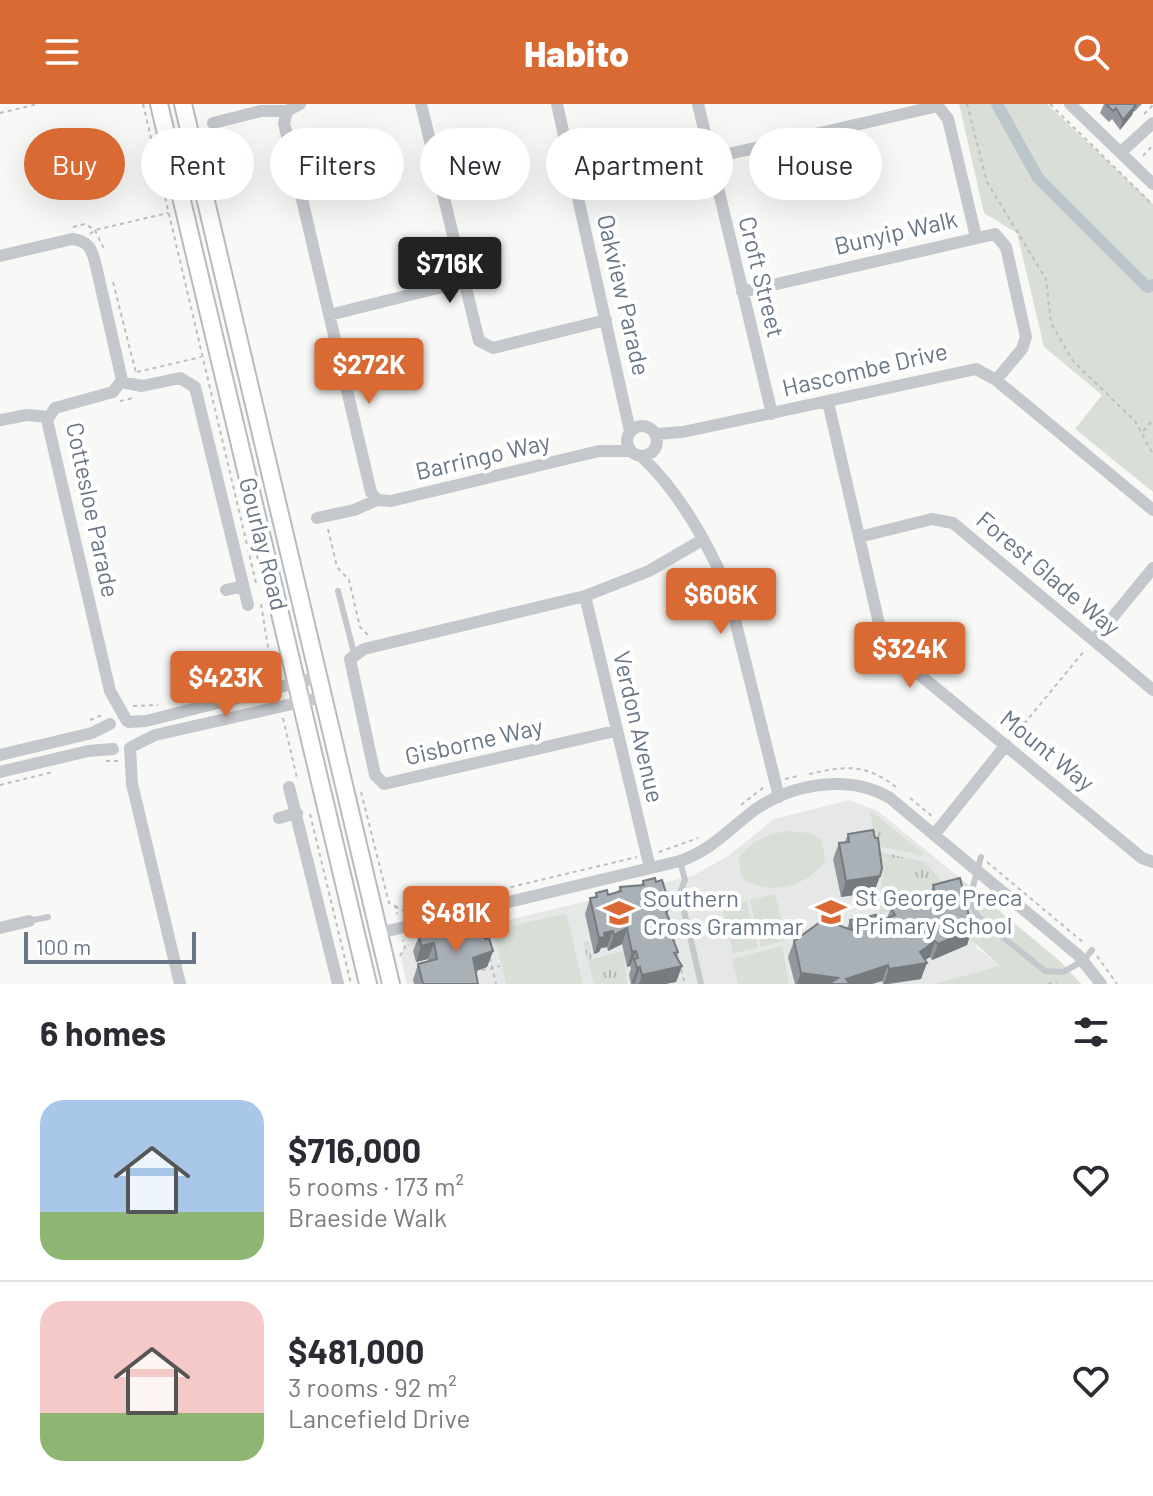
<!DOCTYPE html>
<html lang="en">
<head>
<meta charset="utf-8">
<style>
  :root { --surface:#fff; --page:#f7f7f7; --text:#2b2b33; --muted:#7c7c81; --line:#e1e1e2; --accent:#da6a34 }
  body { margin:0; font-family:Barlow,sans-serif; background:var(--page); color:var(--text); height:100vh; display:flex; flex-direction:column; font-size:30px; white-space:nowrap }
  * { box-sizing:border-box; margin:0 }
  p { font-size:26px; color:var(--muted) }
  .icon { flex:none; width:44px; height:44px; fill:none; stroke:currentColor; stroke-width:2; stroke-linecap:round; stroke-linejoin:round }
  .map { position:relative; height:880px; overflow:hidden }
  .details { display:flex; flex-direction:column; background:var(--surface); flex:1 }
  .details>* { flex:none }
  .top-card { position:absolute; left:24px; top:24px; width:1106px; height:72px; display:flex; gap:16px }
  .scale { position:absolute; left:24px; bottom:20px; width:172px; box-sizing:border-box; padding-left:8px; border:4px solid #697685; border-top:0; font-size:22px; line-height:28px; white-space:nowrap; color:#697685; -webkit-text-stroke:6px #fff; paint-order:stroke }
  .price { position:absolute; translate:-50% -68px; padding:0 18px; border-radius:8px; background:var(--accent); color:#fff; font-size:26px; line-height:52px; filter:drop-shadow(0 2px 4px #0008) }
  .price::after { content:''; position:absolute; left:50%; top:48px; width:24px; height:18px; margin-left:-12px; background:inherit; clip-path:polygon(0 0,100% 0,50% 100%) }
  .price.active { background:#222; color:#fff }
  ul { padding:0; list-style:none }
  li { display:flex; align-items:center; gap:24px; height:200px; padding:0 40px }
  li+li { border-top:2px solid var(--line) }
  li span { display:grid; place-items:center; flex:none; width:224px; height:160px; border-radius:24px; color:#555 }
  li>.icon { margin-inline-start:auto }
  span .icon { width:96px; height:96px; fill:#fffc; stroke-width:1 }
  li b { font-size:34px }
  h2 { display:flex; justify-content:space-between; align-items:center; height:96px; padding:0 40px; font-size:34px }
  .pill { padding:0 28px; border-radius:36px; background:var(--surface); box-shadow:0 8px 32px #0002; font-size:28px; line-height:72px }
  .pill.active { background:var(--accent); color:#fff }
  header { display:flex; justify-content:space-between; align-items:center; height:104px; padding:0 40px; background:var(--accent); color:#fff; font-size:36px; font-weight:800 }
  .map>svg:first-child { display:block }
  .built { fill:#e6e7e7 }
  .grass { fill:url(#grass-tufts) }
  .park { fill:#d9dfd7 }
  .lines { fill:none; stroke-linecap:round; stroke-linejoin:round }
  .canal { stroke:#bcc5cb; stroke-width:12 }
  .secondary-casing { stroke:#b7bbbf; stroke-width:20 }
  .path { stroke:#bcbec1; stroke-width:2; stroke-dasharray:4 4; stroke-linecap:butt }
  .service { stroke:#c4c7cb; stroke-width:6 }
  .minor { stroke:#c4c7cb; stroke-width:12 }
  .secondary { stroke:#fff; stroke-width:16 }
  .wall { fill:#91979d }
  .shaded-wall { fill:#767b7f }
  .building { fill:#a9b0b6; stroke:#767b7f; stroke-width:2 }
  .labels { text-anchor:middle; stroke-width:8; stroke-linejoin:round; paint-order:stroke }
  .street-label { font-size:24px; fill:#697685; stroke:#fff }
  .poi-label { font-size:24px; fill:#697685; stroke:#fff; text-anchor:start }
</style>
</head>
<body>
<header><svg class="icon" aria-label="menu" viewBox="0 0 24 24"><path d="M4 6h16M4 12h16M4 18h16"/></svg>Habito<svg class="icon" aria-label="search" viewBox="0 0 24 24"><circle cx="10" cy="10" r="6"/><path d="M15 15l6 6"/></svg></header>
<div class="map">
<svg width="1153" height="880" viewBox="0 0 1153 880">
  <defs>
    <pattern id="grass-tufts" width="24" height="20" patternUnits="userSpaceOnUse" patternTransform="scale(2)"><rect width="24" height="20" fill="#d9dfd7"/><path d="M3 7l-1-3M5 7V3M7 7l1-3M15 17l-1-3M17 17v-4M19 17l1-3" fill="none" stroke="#b4b9b4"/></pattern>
  </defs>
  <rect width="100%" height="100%" fill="#f8f8f6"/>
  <!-- built -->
  <path class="built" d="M849 696 878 707 955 770V784L976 843 1000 862 997 865 934 880H407L401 854 404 841 692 772 728 752 774 715Z"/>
  <!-- grass -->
  <path class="grass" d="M870 706 923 749V752L875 741Z
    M876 747 925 758 945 781 881 811 877 799 881 798C879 779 888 763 876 747Z
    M589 837 592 855 623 847 627 880H594L583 838Z"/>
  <!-- park -->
  <path class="park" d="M959 0H1047L1153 100V388L1075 325 1102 291 1044 243 1017 129 984 109Z
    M788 727 810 729 821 736 826 756C807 783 772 792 743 775L738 754C752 737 766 730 788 727Z
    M955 770 1060 857 1081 880H934L1000 862 968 833Z
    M775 790 786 836 761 843 750 796Z
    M747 797 758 844 733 849 722 803Z
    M566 809 583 880H506L493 827Z
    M782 842 789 880H738L732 855Z"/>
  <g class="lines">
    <!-- canal -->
    <path class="canal" d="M997 0 1038 74 1147 183 1153 181"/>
    <!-- secondary casing -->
    <g class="secondary-casing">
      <path id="secondary" d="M159 0 368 880
        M183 0 391 880"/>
    </g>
    <!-- path -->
    <path class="path" d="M143 0 256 479
      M967 0 987 78 1046 175 1051 219 1073 257 1135 317 1153 350
      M1050 0 1153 101
      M0 9 38 0
      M1144 10 1153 1
      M1143 52 1153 41
      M73 123 85 120 95 126 104 145
      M90 130 95 126 168 109
      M113 178 136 269
      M137 268 201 253
      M120 297 133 294
      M1143 327 1153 316
      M328 425 337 463 349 476 360 523 368 531
      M261 500 273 573
      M133 602 158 601
      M283 614 297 674
      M90 616 102 611
      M1014 632 1085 546
      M106 657H120
      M809 670C845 662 865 659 896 683
      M785 675 798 672
      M0 681 53 668
      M361 688 389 799 395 802 397 810
      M910 694 933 713
      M741 701 764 683
      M310 710 351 880
      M659 748 698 734
      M987 758 1084 839
      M395 802 406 808 637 753
      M672 827 675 840
      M487 832 494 830
      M490 846 497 844
      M677 850 685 880
      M400 852 405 843 403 836
      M1097 852 1117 880
      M490 854 496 880
      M474 868 500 862
      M1048 880 1057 878"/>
    <!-- service -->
    <path class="service" d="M338 487 354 549
      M981 753 969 797 978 813 1045 867 1063 868 1083 857 1092 846
      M680 757 685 776 680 789 701 880
      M29 817 48 813"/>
    <!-- minor -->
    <path class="minor" d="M300 0 287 7 284 19 371 388 377 396 391 397 599 347H630
      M421 0 479 237 493 244 606 216
      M557 0 630 327
      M698 0 772 310
      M1070 0 1153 80
      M213 19 261 7H287
      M1121 48 1153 19
      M711 54 938 2 948 15 976 133
      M0 152 72 135C90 137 92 146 96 162L122 276 113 288 55 304 47 316 110 587 127 617
      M742 188 995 130 1006 143 1026 233 1022 245 996 276
      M329 211 462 178
      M121 278 142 282 180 274 195 283 248 501
      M828 298 880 524 897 552 1142 754 1153 758
      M0 316 27 311 49 313
      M627 337a15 15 0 1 1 30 0a15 15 0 1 1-30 0Z
      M656 330 683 328 976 265 996 276 1153 406
      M642 353C679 388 707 438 727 484L779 693
      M317 414 354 406 377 396
      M859 433 932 415 953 419 1153 586
      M226 486 243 482
      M585 492 650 764
      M1094 536 1153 464
      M129 618 146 617 319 573
      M615 627 384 680 375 671 350 555 364 545 585 492 649 467 702 436
      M133 642 155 631 323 593
      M130 644 132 680 180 880
      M0 651 92 629 110 620
      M0 668 88 647 113 645
      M289 683 338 880
      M279 714 297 709
      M934 731 1006 641
      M0 824 29 817
      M379 829 680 757C712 746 730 724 756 705 794 679 850 670 890 694L1078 851 1101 880"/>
    <!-- secondary -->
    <use href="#secondary" class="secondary"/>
  </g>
  <!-- wall -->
  <path class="wall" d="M1104 0H1142L1134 8 1133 7 1132 11 1120 26 1112 15 1109 18 1100 9Z
    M848 730 880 772 874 788 841 793 833 755 839 739 845 738Z
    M643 777 656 778 670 802 667 811 671 830 678 848 677 853 682 862 676 878 665 880H631L629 871 631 864 630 862 627 863 622 840 608 847 607 843 601 844 599 848 594 850 585 810 590 794 595 793 596 789 608 791 618 788 620 783 641 781Z
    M933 781 972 825 967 841 932 856 930 853 925 856 921 875 890 880H883L882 877 872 880H795L788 853 794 837 847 825 850 816 877 818 887 814 891 804 919 799 928 796Z
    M451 822 489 830 488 834 493 847 487 863 476 867 478 880H414L413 876 418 860 428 858V855L416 858 413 847 419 832 449 827Z"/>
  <!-- shaded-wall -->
  <path class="shaded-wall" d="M1136 1 1132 11 1120 26 1123 16Z
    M880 772 874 788 841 793 846 777Z
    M627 824 622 840 608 847 614 831Z
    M972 825 967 841 932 856 938 840Z
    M613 827 607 843 601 844 599 848 594 850 599 834 604 829Z
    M935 837 930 853 918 861 927 859 921 875 884 880 889 865 920 848Z
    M434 839 428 855 416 858 421 842Z
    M493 847 487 863 468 870 473 854Z
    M636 847 630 862 627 863 632 848Z
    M888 861 882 877 872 880H844L846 875Z
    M682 862 676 878 665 880H639L642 871Z
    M640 863 635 879 631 880 637 864Z
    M801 869 838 874 836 880H797Z"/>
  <!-- building -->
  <path class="building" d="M1106 0H1135L1136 1 1123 16 1116 4 1113 7Z
    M873 726 875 734H878L882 764 880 772 846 777 839 739 849 738 848 730Z
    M655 774 656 778 662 776 670 802 666 808 673 824 669 825 678 848 674 849 682 862 642 871 640 863 637 864 634 855 638 854 636 847 632 848 627 824 614 831 613 827 604 829 605 833 599 834 590 794 597 793 596 789 607 786 608 791 621 787 620 783 644 781 643 777Z
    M960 774 972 825 938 840 935 837 920 848 927 859 889 865 888 861 846 875 850 880H829L838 874 801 869 794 837 823 816 852 826 850 816 876 811 877 818 895 811 891 804 912 789 919 799 936 792 933 781Z
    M486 815 489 830 485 831V835L489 834 493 847 473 854 478 880H423L418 860 437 855 434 839 421 842 419 832 452 827 451 822Z"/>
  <!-- icons -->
  <defs>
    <g id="school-bare" transform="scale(2.4)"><path d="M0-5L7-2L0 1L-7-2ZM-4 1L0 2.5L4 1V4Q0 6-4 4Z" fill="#da6a34" stroke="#fff" stroke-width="2.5" paint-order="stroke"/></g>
  </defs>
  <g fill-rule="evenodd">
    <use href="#school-bare" x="831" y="808"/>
    <use href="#school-bare" x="619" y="809"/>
  </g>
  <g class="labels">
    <!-- street labels -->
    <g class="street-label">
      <text transform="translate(896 129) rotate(-13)" y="8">Bunyip Walk</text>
      <text transform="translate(761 173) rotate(76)" y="8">Croft Street</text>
      <text transform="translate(623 191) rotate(77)" y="8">Oakview Parade</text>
      <text transform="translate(865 266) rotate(-13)" y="8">Hascombe Drive</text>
      <text transform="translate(483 353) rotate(-13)" y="8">Barringo Way</text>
      <text transform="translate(92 406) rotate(78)" y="8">Cottesloe Parade</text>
      <text transform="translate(263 440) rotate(76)" y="8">Gourlay Road</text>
      <text transform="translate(1048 470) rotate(40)" y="8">Forest Glade Way</text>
      <text transform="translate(638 623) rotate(77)" y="8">Verdon Avenue</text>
      <text transform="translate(474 638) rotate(-13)" y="8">Gisborne Way</text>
      <text transform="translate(1047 647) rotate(39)" y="8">Mount Way</text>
    </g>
    <!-- poi labels -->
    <g class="poi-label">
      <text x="855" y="802">St George Preca<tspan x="855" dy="28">Primary School</tspan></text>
      <text x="643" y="803">Southern<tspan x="643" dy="28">Cross Grammar</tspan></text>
    </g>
  </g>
</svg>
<div class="scale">100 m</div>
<b class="price active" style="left:450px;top:201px">$716K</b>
<b class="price" style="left:369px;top:302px">$272K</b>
<b class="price" style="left:721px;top:532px">$606K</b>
<b class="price" style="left:910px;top:586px">$324K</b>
<b class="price" style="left:226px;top:615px">$423K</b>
<b class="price" style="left:456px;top:850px">$481K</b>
<div class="top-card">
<a class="pill active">Buy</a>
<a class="pill">Rent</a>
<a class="pill">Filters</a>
<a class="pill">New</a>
<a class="pill">Apartment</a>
<a class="pill">House</a>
</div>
</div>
<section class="details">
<h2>6 homes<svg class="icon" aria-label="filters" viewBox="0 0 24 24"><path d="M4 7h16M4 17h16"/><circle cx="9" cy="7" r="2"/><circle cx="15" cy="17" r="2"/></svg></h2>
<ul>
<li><span style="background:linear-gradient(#a9c7e8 70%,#8fb573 0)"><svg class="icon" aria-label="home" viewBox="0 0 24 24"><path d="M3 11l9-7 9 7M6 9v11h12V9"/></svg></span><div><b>$716,000</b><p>5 rooms · 173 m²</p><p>Braeside Walk</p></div><svg class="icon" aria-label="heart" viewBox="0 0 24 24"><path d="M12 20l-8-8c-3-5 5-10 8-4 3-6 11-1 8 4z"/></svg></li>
<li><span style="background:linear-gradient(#f6c9c9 70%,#8fb573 0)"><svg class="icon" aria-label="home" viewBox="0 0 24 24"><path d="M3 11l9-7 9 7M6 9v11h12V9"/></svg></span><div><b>$481,000</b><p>3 rooms · 92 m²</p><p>Lancefield Drive</p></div><svg class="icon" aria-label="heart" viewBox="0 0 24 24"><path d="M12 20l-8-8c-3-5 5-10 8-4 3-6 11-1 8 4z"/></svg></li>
</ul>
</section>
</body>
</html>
